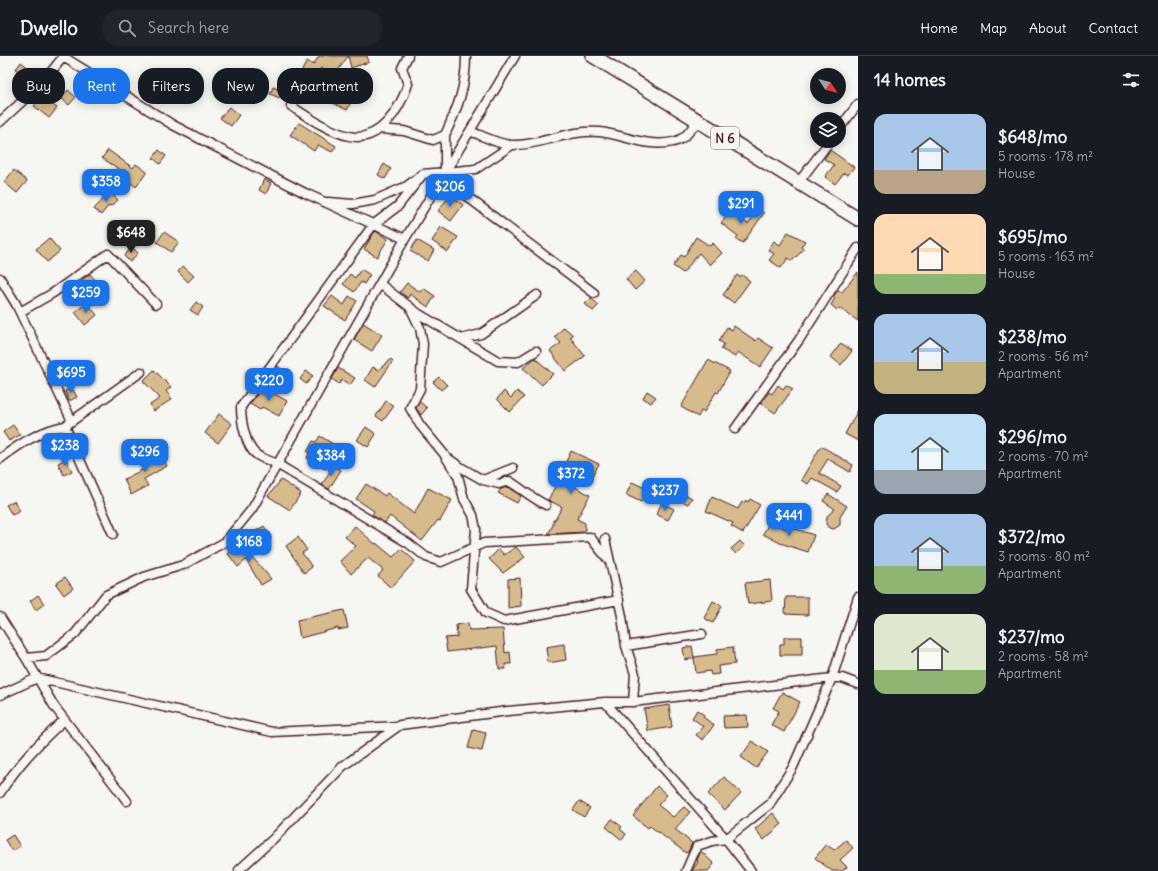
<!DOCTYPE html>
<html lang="en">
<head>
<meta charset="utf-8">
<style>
  :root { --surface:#171b24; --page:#20242c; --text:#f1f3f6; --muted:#9ea1a6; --line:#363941; --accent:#1a73e8 }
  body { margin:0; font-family:Delius,sans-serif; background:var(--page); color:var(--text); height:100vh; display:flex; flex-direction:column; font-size:15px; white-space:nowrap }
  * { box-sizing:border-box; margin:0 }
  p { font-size:13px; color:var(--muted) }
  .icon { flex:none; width:22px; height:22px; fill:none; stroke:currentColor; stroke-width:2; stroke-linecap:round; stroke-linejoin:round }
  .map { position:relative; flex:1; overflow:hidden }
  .drawer { display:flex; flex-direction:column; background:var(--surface); width:300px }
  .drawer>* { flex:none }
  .guide { position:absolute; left:12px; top:12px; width:380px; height:36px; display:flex; gap:8px }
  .needle { width:26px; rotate:126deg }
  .tools { position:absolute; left:810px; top:12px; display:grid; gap:8px }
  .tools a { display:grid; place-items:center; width:36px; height:36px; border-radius:50%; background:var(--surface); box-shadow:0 2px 10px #0003; font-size:20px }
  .price { position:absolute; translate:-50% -34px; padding:0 9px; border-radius:8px; background:var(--accent); color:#fff; font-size:13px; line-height:26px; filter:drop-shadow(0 1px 2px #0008) }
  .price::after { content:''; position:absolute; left:50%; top:24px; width:12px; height:9px; margin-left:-6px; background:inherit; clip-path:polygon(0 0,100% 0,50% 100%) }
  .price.active { background:#222; color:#fff }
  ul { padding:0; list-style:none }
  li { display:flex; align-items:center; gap:12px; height:100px; padding:0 16px }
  li span { display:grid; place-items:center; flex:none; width:112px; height:80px; border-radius:12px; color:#555 }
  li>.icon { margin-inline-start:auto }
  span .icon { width:48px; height:48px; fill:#fffc; stroke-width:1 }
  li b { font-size:17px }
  h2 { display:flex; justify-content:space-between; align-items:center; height:48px; padding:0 16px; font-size:17px }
  .chip { padding:0 14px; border-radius:16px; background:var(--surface); box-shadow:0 2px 10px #0003; font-size:14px; line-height:36px }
  .chip.active { background:var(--accent); color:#fff }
  header { display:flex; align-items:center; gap:24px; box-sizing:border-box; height:56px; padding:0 20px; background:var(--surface); border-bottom:1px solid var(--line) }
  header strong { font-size:19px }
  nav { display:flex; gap:22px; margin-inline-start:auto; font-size:14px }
  .search { width:280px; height:36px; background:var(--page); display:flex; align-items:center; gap:10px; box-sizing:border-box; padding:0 14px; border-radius:16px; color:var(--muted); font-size:15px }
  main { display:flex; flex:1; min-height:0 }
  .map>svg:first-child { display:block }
  .building { fill:#d8bb8c; stroke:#4a1f2b }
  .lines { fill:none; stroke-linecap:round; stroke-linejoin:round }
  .street-casing { stroke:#4a1f2b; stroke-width:11 }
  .primary-casing { stroke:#4a1f2b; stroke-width:16 }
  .street { stroke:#f6f6f2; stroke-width:8 }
  .primary { stroke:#f6f6f2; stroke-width:13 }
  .labels { text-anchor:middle; stroke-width:4; stroke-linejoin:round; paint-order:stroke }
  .shield { fill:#f6f6f2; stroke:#7e6067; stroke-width:1 }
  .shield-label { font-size:13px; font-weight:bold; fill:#4a1f2b }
</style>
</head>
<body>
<header>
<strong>Dwello</strong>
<div class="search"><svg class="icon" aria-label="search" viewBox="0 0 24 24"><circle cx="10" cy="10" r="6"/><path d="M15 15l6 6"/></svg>Search here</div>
<nav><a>Home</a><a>Map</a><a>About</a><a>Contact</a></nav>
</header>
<main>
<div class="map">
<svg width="858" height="815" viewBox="0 0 858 815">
  <rect width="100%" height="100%" fill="#f6f6f2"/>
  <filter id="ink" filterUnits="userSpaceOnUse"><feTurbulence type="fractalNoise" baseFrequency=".025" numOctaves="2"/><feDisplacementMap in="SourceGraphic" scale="8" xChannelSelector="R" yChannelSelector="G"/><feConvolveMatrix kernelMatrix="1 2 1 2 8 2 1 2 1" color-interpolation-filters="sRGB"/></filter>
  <g filter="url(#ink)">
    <!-- building -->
    <path class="building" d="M319 0H367L369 6 351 12 348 0 337 16 330 18 321 12 310 33 296 26 307 5 313 9Z
      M21 6 40 21 35 26 33 24 32 27 26 22 27 20 16 13Z
      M342 24 351 29 348 35 355 38 347 54 331 46Z
      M273 31 285 36 282 43 270 38Z
      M68 34 76 41 69 49 61 42Z
      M42 40 57 52 49 62 34 50Z
      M229 51 239 59 231 70 220 62Z
      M299 67 336 90 332 96 318 89 314 95 290 79Z
      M108 94 133 112 136 108 147 116 136 131 125 122 128 119 102 102Z
      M159 94 166 100 160 108 153 102Z
      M830 94 854 111 848 119 844 117 835 128 825 121 834 109 824 103Z
      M384 108 391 113 385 123 378 119Z
      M14 114 27 125 17 137 4 126Z
      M264 123 271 127 266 138 259 134Z
      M110 136 118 144 111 150 109 149 101 159 94 153Z
      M450 139 463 149 451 165 438 155Z
      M759 153 764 157 743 187 736 183 738 180 721 167 730 156 748 168Z
      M441 171 458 181 448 196 432 185Z
      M375 175 388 183 377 201 364 193Z
      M164 176 179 186 171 196 157 186Z
      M788 176 805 185 801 191 804 193 792 205 788 202 781 212 769 204 774 198 768 194 774 185 780 189Z
      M696 181 710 190 713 187 722 197 710 209 699 197 683 217 673 210 681 199 684 201Z
      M49 182 60 195 47 206 36 193Z
      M417 184 434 194 428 205 410 195Z
      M132 191 138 197 130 206 124 200Z
      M183 210 194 220 188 226 178 216Z
      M361 213 370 219 364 228 361 226 354 236 343 228 350 218 355 222Z
      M636 215 645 225 635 234 626 223Z
      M858 216V265L839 252 837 254 831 249 835 242 833 241 838 234 842 236Z
      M90 218 97 226 86 236 78 227Z
      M737 219 740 221 742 219 750 225 734 247 723 239Z
      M407 227 420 236 423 232 435 240 428 251 410 238 408 242 400 236Z
      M332 240 344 249 349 240 357 245 345 264 324 250Z
      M591 242 599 249 593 255 585 248Z
      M196 246 203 251 198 259 190 254Z
      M87 247 97 259 85 269 75 256Z
      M363 267 382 279 372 295 354 284Z
      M734 270 756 285 758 282 773 292 760 311 738 296 735 301 721 293 724 288 719 285 727 271 732 274Z
      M564 271 573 279 570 281 585 300 565 315 550 295 561 287 555 281Z
      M841 287 852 295 841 309 831 301Z
      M535 302 553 318 542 329 523 312Z
      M391 303 393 305 375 331 365 324 373 311 378 314Z
      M708 304 730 315 718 337 716 336 704 356 701 355 698 361 681 351Z
      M278 310 285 316 277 325 271 320Z
      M338 312 355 322 350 329 342 324 339 328 332 323Z
      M154 314 171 331 166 335 172 343 154 355 150 349 160 342 143 325Z
      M306 315 313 320 306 328 300 323Z
      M439 321 447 329 441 334 433 326Z
      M778 329 783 333 786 329 793 333 775 357 761 347 769 336 772 338Z
      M72 332 77 341 69 345 65 335Z
      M261 333 270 339 271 336 287 345 279 360 262 351 260 354 250 348Z
      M504 335 511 342 517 335 524 341 510 356 497 343Z
      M647 335 656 341 651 347 643 342Z
      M386 345 394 350 383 365 376 360Z
      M420 346 427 352 421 359 416 352Z
      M858 354V385L845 378Z
      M219 358 232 368 218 387 205 377Z
      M13 369 20 379 9 385 3 376Z
      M366 371 376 378 368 391 357 384Z
      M320 380 338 391 325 413 307 402 309 397 307 396 313 385 316 386Z
      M821 390 853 409 850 416 828 403 819 417 841 430 837 436 812 422 808 428 801 424Z
      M159 395 167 410 144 423 148 430 131 439 124 423 146 412 142 404Z
      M571 395 599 408 593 419 583 413 575 431 590 439 577 463 585 467V476L548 478 553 469V464H555L562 451 548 444 565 412H563Z
      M66 403 72 415 64 419 58 407Z
      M333 410 341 414 329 433 322 429Z
      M281 424 301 437 290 454 268 440Z
      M632 426 658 438 653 446 644 441 641 446 626 439Z
      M366 428 385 440 387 437 414 458 428 432 452 444 440 465 438 464 422 485 390 460 385 467 372 459 374 455 356 443Z
      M507 431 521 440 517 447 498 437 501 433Z
      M682 437 692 442 688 448 679 444Z
      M828 438 847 450 840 461V469L834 473 829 472 826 468 827 460 835 453 823 445Z
      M712 441 738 453 742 446 744 447 746 444 748 446 750 443 760 449 743 477 731 470 733 467 706 455Z
      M14 445 20 455 12 459 6 449Z
      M662 447 674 453 668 464 656 458Z
      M770 465 786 473 787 470 814 479 808 496 780 487 763 478Z
      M264 470 271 482 258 490 251 478Z
      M355 470 375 488 376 487 393 501 401 493 415 505 391 532 378 520 383 514 368 502 351 518 340 505 356 490 345 481Z
      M298 481 307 494 302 497 312 511 304 517 286 490Z
      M740 485 745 490 736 498 731 493Z
      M240 487 266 517 271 523 261 529 246 504 238 511 228 498Z
      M516 491 525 501 503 517 489 503 499 493 504 499Z
      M65 521 73 532 64 539 56 528Z
      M520 522 521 550 508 552V523Z
      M770 524 772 545 748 548 745 527Z
      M38 539 44 548 36 554 30 545Z
      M786 541H808V559L785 558Z
      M713 545 722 550 713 567 704 562Z
      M344 554 348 572 338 574V572L300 582 297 564Z
      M468 567 469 574 503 573 505 597 510 596 511 608H505L506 613H499L497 590 447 596 445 582 457 581 456 569Z
      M784 581H802V599H780V588H784Z
      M564 588 566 604 548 607 546 591Z
      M692 590 694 602 685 604 683 592Z
      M733 591 735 608 718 610 719 618 711 619 710 615 696 617 694 601 717 598V593Z
      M782 636 800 646 784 676 771 669 779 655 773 652Z
      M669 649 672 671 648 675 644 653Z
      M697 654 704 659 703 661 714 669 703 684 696 679 703 670 692 662Z
      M747 659 748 671 724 672 723 660Z
      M473 674 486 677 482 695 468 692Z
      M752 685 768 696 756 712 741 701Z
      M724 721 741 737 725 754 708 738Z
      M657 730 667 739 658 749 673 761 684 751 690 756 675 773 692 787 688 796 686 797 650 770 648 772 633 760Z
      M579 745 590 752 584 761 573 754Z
      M773 757 782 768 764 784 755 773Z
      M612 763 622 771 620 773 626 778 622 784 606 771Z
      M13 779 20 790 12 795 5 784Z
      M846 784 853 792 840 804 847 811 842 815H832L815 802 826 788 834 794Z
      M701 795 714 808 708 815H692L698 806 697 804Z"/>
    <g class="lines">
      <!-- street casing -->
      <g class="street-casing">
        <path id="street" d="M62 0 173 69 305 137 405 183
          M291 50C308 61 328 75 349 80 380 87 400 53 408 28L402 12 408 0
          M0 66 43 26 63 1
          M380 73 404 75 433 84 445 79C458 51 466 31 466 0
          M839 73 858 48
          M470 75C483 80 499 89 513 89 543 89 570 73 600 76 624 79 648 92 673 86 684 84 691 74 697 65
          M445 116 461 136 594 237
          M445 116 476 113 512 89
          M423 118 398 150 373 169 241 351C241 363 245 391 257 399 263 403 271 405 277 408L408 487 426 501 441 506 484 487 590 481 610 506
          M798 127 830 85
          M328 146 353 148 375 144 407 130 423 118 445 116V79
          M0 222 16 248 72 365
          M380 228 419 258 498 305 518 306 536 295
          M410 251 420 272 423 288 420 333 410 352 420 369 444 398 458 420 464 443 473 459 476 473 471 533 486 557 504 565 619 544
          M20 256 53 237 108 198 156 248
          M461 283 481 278 537 239
          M65 370 113 478
          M735 373 799 284 858 192
          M0 403C19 388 42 374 65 370L141 316
          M449 403 462 412 483 424 513 412
          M483 424 499 428 509 425C522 433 532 442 546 449
          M605 483 622 560 626 590 635 618 633 646
          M0 561 26 602 46 600 75 578 106 539 144 521 183 509 225 486 252 453 405 183 515 0
          M626 590 702 578
          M26 602 54 650 127 745
          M0 639 37 622 272 676 399 670
          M605 646 726 783 751 815
          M0 737C19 707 38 688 64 664
          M239 814 273 783 343 710 400 669 508 655 605 646H633L832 622H842L858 628
          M686 815 697 790 712 785 726 783 769 749 793 711 832 622 858 541"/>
      </g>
      <!-- primary casing -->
      <g class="primary-casing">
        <path id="primary" d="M593 0 858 163"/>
      </g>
      <!-- street -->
      <use href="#street" class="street"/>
      <!-- primary -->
      <use href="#primary" class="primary"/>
    </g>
  </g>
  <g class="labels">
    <!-- shield labels -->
    <rect class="shield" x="711" y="71" width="28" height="22" rx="3"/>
    <g class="shield-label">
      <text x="725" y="87">N 6</text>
    </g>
  </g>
</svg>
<div class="tools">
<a><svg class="needle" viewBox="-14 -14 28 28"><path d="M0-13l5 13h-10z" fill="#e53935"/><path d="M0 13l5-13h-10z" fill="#9ea1a6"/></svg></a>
<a><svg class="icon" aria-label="layers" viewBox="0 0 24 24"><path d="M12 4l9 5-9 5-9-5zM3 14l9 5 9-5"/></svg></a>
</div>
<b class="price" style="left:106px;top:147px">$358</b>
<b class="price" style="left:450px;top:152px">$206</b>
<b class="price" style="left:741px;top:169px">$291</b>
<b class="price active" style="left:131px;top:198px">$648</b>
<b class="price" style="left:86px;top:258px">$259</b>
<b class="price" style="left:71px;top:338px">$695</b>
<b class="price" style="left:269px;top:346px">$220</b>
<b class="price" style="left:65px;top:411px">$238</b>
<b class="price" style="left:145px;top:417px">$296</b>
<b class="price" style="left:331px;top:421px">$384</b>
<b class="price" style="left:571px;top:439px">$372</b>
<b class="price" style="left:665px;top:456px">$237</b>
<b class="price" style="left:789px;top:481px">$441</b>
<b class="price" style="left:249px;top:507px">$168</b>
<div class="guide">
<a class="chip">Buy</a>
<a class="chip active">Rent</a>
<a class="chip">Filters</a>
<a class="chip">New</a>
<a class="chip">Apartment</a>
</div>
</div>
<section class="drawer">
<h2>14 homes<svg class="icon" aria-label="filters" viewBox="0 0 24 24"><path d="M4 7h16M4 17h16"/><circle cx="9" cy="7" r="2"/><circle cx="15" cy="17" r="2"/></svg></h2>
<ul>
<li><span style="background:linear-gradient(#a9c7e8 70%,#b9a48a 0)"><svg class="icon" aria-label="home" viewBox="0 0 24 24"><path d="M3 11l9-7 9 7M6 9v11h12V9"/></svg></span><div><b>$648/mo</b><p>5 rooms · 178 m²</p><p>House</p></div></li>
<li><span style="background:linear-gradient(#ffd9b3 75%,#8fb573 0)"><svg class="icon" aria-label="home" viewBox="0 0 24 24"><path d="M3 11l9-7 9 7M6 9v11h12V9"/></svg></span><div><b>$695/mo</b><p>5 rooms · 163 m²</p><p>House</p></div></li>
<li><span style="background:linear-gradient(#a9c7e8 60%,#c2b280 0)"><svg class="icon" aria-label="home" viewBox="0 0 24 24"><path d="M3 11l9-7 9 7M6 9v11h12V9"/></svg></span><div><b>$238/mo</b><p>2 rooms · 56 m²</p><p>Apartment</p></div></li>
<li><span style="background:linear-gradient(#bfe0f5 70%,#9aa5b1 0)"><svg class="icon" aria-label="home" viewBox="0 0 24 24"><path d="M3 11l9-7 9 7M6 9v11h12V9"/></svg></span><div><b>$296/mo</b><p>2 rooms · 70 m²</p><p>Apartment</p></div></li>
<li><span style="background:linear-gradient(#a9c7e8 65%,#8fb573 0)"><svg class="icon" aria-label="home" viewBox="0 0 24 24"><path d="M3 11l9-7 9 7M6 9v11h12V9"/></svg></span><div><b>$372/mo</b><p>3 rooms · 80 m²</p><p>Apartment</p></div></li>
<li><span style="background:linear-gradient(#dfe7d0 70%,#8fb573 0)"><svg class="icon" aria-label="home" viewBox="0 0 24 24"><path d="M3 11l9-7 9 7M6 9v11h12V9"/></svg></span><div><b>$237/mo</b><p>2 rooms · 58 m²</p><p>Apartment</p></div></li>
</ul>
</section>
</main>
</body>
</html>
